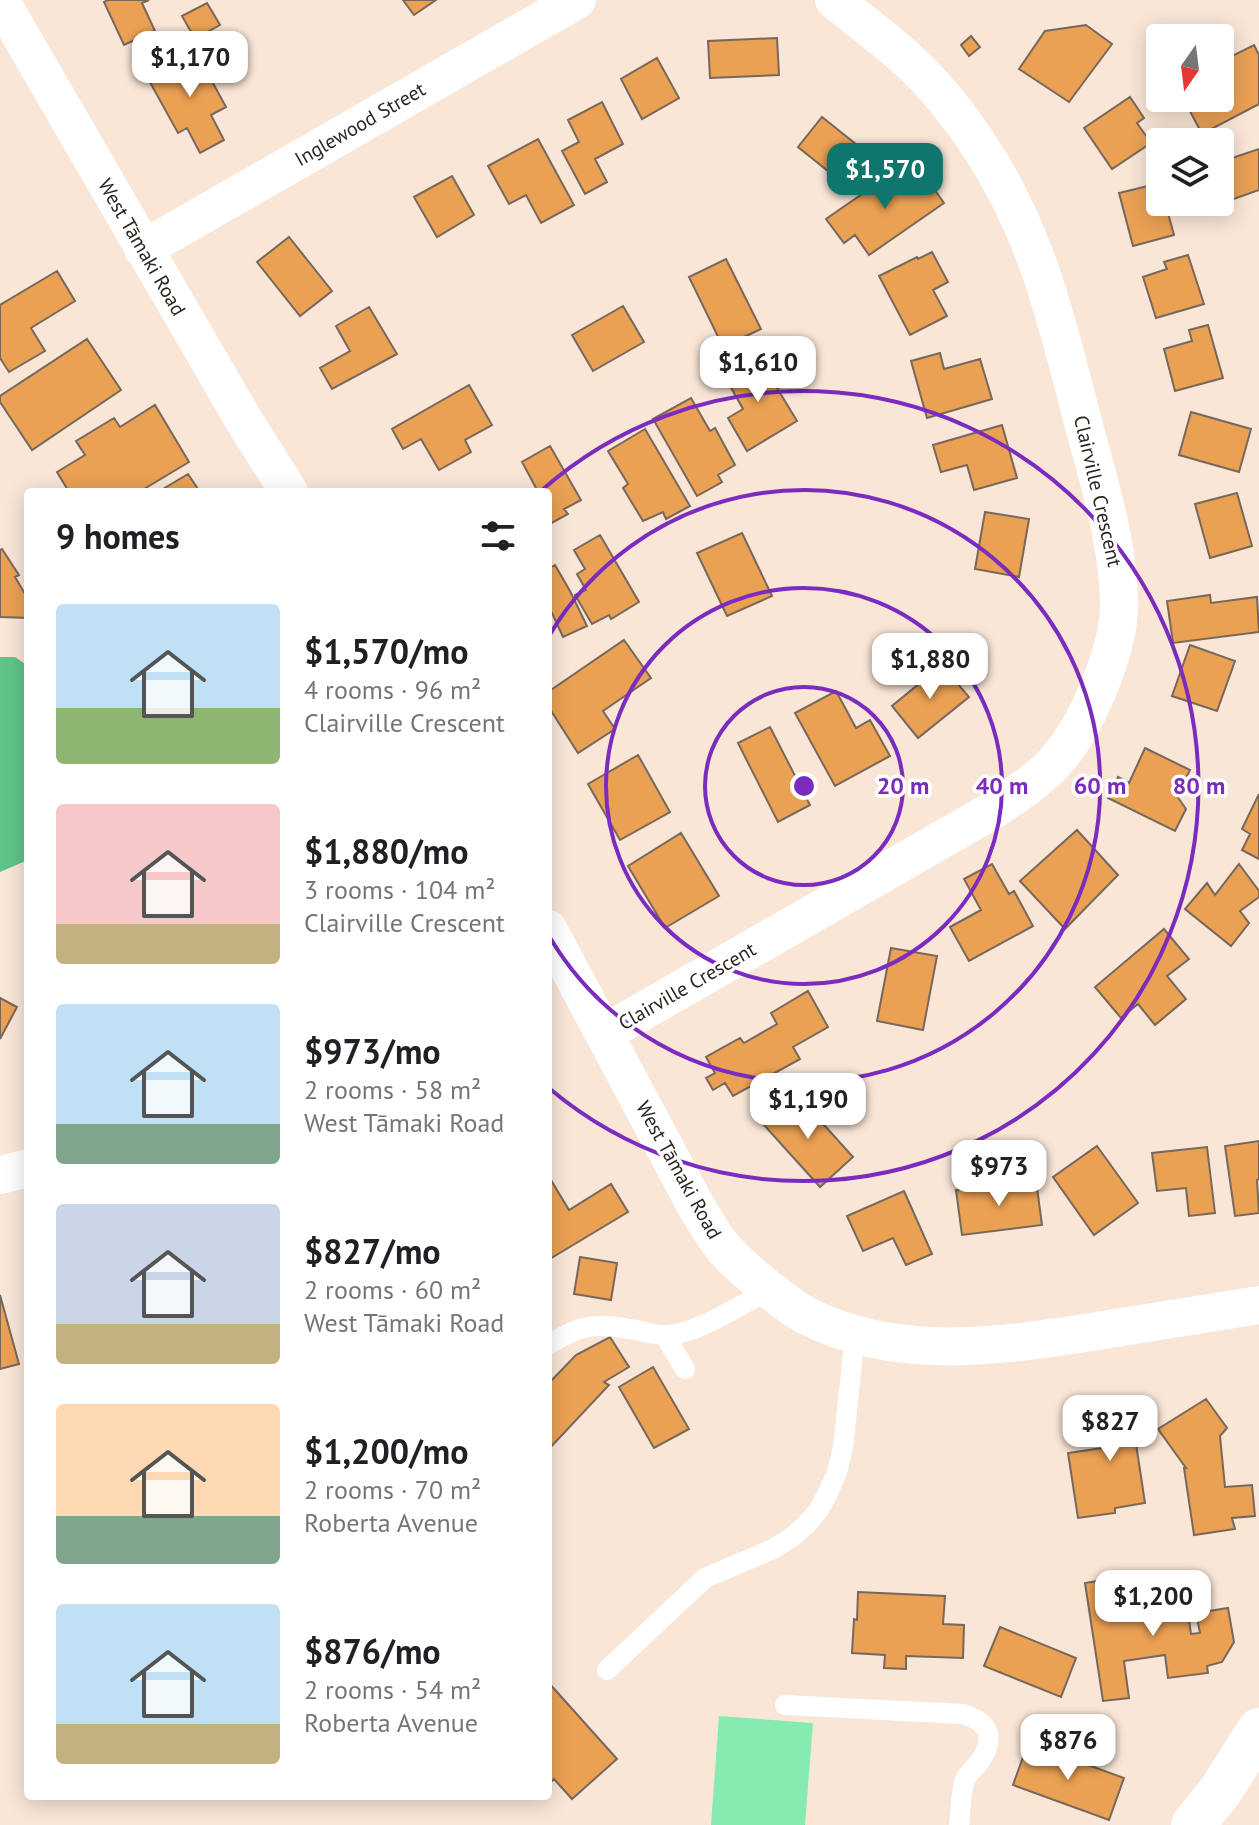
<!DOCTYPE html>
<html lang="en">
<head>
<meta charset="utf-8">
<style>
  :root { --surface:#fff; --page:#f2f2f2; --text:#202124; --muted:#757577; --accent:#0f766e }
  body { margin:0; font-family:"PT Sans",sans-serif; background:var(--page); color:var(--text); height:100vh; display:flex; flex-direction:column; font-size:30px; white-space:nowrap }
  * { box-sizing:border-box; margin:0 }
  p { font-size:26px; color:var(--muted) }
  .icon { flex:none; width:44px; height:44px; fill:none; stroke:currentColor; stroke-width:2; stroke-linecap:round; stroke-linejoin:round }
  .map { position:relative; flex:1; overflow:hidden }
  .sheet { position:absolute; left:24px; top:488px; width:528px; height:1312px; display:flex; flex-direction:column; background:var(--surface); border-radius:8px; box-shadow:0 4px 20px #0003 }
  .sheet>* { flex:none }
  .needle { width:52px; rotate:194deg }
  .buttons { position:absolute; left:1146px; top:24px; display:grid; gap:16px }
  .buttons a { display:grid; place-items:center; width:88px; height:88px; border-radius:8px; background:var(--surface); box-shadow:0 4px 20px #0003; font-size:40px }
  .price { position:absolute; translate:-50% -68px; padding:0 18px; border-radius:16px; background:#fff; color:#222; font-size:26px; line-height:52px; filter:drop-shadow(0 2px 4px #0008) }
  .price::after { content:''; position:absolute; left:50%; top:48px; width:24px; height:18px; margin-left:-12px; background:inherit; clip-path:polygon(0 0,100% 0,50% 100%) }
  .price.selected { background:var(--accent); color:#fff }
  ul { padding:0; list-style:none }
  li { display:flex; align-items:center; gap:24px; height:200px; padding:0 32px }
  li span { display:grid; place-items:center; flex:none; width:224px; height:160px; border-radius:8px; color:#555 }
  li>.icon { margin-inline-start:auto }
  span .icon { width:96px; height:96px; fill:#fffc; stroke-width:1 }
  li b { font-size:34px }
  h2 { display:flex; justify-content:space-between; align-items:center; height:96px; padding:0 32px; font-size:34px }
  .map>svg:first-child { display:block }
  .green { fill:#87ebaf }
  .forest { fill:#5fc489 }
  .building { fill:#eba154; stroke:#77685b; stroke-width:2 }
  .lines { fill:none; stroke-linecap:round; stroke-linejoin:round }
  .service { stroke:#fff; stroke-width:20 }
  .minor { stroke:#fff; stroke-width:38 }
  .tertiary { stroke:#fff; stroke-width:44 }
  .ring { fill:none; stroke:#7b2cbf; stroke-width:4 }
  .labels { text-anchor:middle; stroke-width:7; stroke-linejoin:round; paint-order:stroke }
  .street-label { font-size:20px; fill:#2c251f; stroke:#fff }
  .centre { fill:#7b2cbf; stroke:#fff; stroke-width:4 }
  .ring-label { font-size:24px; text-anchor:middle; font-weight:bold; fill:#7b2cbf; stroke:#fff; stroke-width:7; stroke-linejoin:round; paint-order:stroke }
</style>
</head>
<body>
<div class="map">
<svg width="1259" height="1825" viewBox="0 0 1259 1825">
  <rect width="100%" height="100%" fill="#f9e6d7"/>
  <!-- green -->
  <path class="green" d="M719 1716 813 1723 805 1825H711Z"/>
  <!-- forest -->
  <path class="forest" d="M0 657H15L28 666V860L0 872Z"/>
  <!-- building -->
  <path class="building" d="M108 0H149L142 3 155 31 124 45 104 2Z
    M403 0H436L414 15Z
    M207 3 220 25 195 39 182 16Z
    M1086 25 1112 44 1069 102 1019 69 1045 31Z
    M971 36 980 47 969 56 961 45Z
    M777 38 779 75 710 78 708 41Z
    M1254 45 1259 55V104L1202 134 1183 98H1220V62Z
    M195 50 226 107 211 115 224 140 200 153 187 128 178 133 147 77Z
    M657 58 679 98 642 119 621 79Z
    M1130 97 1144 118 1137 123 1151 143 1112 169 1084 128Z
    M602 102 623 144 595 159 607 182 585 194 562 151 579 142 568 120Z
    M822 117 867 153 843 183 798 147Z
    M538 139 574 205 541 223 526 195 509 204 488 166Z
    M1259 149V190L1228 201 1220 178V162Z
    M894 172 903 186 922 172 944 203 869 255 855 235 844 243 826 219Z
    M452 176 474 215 437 237 414 197Z
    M1160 183V202H1165L1174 235 1133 246 1119 193Z
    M289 237 332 291 300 316 257 262Z
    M932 252 948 282 933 290 947 316 910 335 879 276 917 257 918 259Z
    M1188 255 1204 304 1156 318 1143 277 1167 269 1164 262Z
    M726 259 761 329 723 347 689 277Z
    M57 271 75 301 31 328 45 351 9 372 0 358V305Z
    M623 306 644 342 593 371 572 335Z
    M369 307 397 354 332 389 320 368 350 351 336 326Z
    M1208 325 1223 378 1175 391 1164 349 1192 341 1189 330Z
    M87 339 121 390 32 450 0 402V396Z
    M940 353 944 369 980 359 992 399 927 418 911 361Z
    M763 355 782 387 777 388 797 421 747 451 728 418 743 409 725 377Z
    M469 385 492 425 465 440 471 452 439 470 421 439 403 449 392 429Z
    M691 398 710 431 715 428 735 465 718 475 722 482 697 496 653 419Z
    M155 405 189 462 139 492H69L57 472 85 455 76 441 114 418 120 427Z
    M1191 412 1251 429 1239 472 1179 455Z
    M1002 425 1017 478 974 490 967 465 941 472 933 445Z
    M645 429 690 506 666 519 663 512 643 521 623 488 628 484 608 451Z
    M550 446 581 500 564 509 568 514 548 525V492H531L536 488 522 462Z
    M188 474 200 492H158Z
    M1237 493 1252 546 1210 558 1195 504Z
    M985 512 1029 519 1019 577 975 569Z
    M742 533 772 596 727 616 697 553Z
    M600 535 639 602 611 619 609 615 592 624 575 595 586 590 577 574 585 569 574 550Z
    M2 549 19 575 15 577 28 599V618L0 617V550Z
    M555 565 570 591 587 626 563 637 552 613 548 615V569Z
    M1210 595 1211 603 1257 597 1259 632 1173 643 1167 601Z
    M624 640 651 678 603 711 615 729 578 753 548 706V692Z
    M1190 645 1235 661 1217 711 1172 696Z
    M942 665 969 697 918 738 892 706Z
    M836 691 856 728 870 720 890 756 835 786 795 713Z
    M770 727 810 805 778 822 738 743Z
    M1145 748 1190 770 1177 796 1186 809 1175 831 1108 798 1118 777 1129 783Z
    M638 755 670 812 620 840 588 784Z
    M1259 794V859L1242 850 1250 834 1242 829Z
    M1077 830 1118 875 1065 929 1020 881Z
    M681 833 719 896 665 928 628 866Z
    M992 864 1009 894 1014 891 1033 926 969 961 950 927 981 910 964 879Z
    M1239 864 1259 891V897L1240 911 1249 923 1231 946 1185 909 1207 883 1215 895Z
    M1164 929 1189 959 1167 976 1186 999 1155 1025 1138 1004 1121 1018 1095 987Z
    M891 948 937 956 923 1030 877 1021Z
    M808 991 828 1027 793 1047 800 1059 733 1096 725 1083 713 1090 706 1078 715 1073 706 1057 740 1038 744 1043 777 1024 771 1013Z
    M0 998 17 1007 0 1039Z
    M797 1095 853 1157 820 1187 764 1125Z
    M1259 1141V1179L1257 1180 1259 1213 1235 1216 1225 1146Z
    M1097 1146 1138 1203 1094 1235 1053 1177Z
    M1207 1147 1215 1213 1189 1216 1186 1188 1157 1191 1152 1153Z
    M548 1175 569 1210 611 1184 628 1212 548 1260Z
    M1036 1180 1042 1225 962 1235 956 1190Z
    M904 1191 932 1254 906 1265 893 1238 863 1251 847 1216Z
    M580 1257 617 1263 611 1300 574 1294Z
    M0 1295 19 1364 0 1369Z
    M610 1337 629 1367 604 1382 609 1385 548 1450V1384L576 1355Z
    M653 1367 689 1429 654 1448 619 1387Z
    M1135 1398 1141 1436 1135 1437 1145 1503 1115 1508V1513L1078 1518 1068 1453 1102 1448 1095 1403Z
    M1206 1399 1227 1428 1220 1436 1225 1487 1252 1485 1255 1516 1232 1518 1235 1529 1194 1535 1184 1468H1186L1158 1429Z
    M1110 1579 1115 1610 1186 1599 1191 1634 1200 1633 1196 1613 1228 1608 1234 1642 1222 1662 1207 1666 1208 1673 1168 1678 1165 1655 1124 1661 1129 1698 1103 1701 1085 1583Z
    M858 1592 945 1596 943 1624 964 1625 963 1658 906 1656V1669L884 1668 885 1655 852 1653 854 1619 857 1620Z
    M1000 1627 1076 1658 1061 1697 984 1666Z
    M548 1682 617 1759 572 1799 554 1779 548 1785Z
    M1028 1743 1124 1778 1109 1820 1013 1785Z"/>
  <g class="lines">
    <!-- service -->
    <path class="service" d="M665 1336 685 1369
      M548 1345C583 1323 596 1323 636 1330 646 1332 657 1336 667 1335 697 1334 742 1304 769 1290
      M607 1670 705 1578 773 1549 792 1537 806 1525 818 1511 827 1495 837 1472 843 1448 855 1335
      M785 1705 962 1714C992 1722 996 1741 977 1765 972 1771 967 1774 965 1780 960 1794 961 1811 959 1825"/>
    <!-- minor -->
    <path class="minor" d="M0 0 243 419 289 492
      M143 249 577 0
      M548 929 698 1210C705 1220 711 1231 718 1241 730 1258 746 1270 761 1283 775 1294 789 1306 805 1315 894 1361 996 1347 1091 1332 1147 1323 1203 1314 1259 1305
      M605 1033 995 809C1015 795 1036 782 1053 764 1085 731 1119 651 1119 605 1119 538 1094 467 1078 403 1055 313 1034 229 982 150 962 119 936 86 909 61 885 39 859 20 834 0
      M0 1175 28 1168"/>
    <!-- tertiary -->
    <path class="tertiary" d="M1193 1825 1221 1790 1259 1730"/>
  </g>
  <!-- distance rings -->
  <g class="ring">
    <circle cx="804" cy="786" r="99"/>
    <circle cx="804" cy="786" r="198"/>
    <path d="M549 636A296 296 0 1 1 549 936"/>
    <path d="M542 490A395 395 0 1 1 550 1089"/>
  </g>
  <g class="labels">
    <!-- street labels -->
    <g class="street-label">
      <text transform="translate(360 124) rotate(-30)" y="7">Inglewood Street</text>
      <text transform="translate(142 247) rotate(60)" y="7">West Tāmaki Road</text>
      <text transform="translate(1098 491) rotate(77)" y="7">Clairville Crescent</text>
      <text transform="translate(687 986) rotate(-30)" y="7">Clairville Crescent</text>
      <text transform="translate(679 1170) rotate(61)" y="7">West Tāmaki Road</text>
    </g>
  </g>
  <circle cx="804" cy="786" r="12" class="centre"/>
  <g class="ring-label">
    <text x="903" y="794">20 m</text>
    <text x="1002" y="794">40 m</text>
    <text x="1100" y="794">60 m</text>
    <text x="1199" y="794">80 m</text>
  </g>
</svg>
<div class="buttons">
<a><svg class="needle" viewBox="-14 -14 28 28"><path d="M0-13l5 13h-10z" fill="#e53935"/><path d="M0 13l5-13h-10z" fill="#757577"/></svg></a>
<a><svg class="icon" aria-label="layers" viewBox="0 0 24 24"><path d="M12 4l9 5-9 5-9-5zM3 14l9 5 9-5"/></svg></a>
</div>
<b class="price" style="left:190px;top:99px">$1,170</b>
<b class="price selected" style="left:885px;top:211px">$1,570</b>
<b class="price" style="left:758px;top:404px">$1,610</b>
<b class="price" style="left:930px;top:701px">$1,880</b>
<b class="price" style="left:808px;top:1141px">$1,190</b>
<b class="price" style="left:999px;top:1208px">$973</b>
<b class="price" style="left:1110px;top:1463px">$827</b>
<b class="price" style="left:1153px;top:1638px">$1,200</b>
<b class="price" style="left:1068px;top:1782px">$876</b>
<section class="sheet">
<h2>9 homes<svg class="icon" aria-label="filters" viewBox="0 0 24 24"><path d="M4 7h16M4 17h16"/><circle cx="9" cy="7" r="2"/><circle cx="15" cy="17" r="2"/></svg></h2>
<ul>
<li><span style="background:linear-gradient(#bfe0f5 65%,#8fb573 0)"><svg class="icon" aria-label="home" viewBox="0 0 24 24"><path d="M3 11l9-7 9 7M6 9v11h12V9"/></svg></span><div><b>$1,570/mo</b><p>4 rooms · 96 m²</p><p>Clairville Crescent</p></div></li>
<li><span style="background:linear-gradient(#f6c9c9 75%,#c2b280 0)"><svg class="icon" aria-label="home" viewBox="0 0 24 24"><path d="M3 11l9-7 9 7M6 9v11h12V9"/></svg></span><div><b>$1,880/mo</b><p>3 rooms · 104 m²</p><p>Clairville Crescent</p></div></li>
<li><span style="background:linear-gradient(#bfe0f5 75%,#7fa58c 0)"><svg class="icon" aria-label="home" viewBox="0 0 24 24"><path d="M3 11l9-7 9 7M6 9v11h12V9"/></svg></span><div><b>$973/mo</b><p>2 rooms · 58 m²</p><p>West Tāmaki Road</p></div></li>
<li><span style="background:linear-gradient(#c9d6e8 75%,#c2b280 0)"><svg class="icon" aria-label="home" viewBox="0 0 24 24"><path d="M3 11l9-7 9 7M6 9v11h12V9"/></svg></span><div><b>$827/mo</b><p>2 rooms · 60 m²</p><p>West Tāmaki Road</p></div></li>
<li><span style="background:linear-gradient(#ffd9b3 70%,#7fa58c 0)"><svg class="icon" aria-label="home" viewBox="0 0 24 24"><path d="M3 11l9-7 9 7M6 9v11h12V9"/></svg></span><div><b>$1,200/mo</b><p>2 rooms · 70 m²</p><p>Roberta Avenue</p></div></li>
<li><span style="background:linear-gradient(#bfe0f5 75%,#c2b280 0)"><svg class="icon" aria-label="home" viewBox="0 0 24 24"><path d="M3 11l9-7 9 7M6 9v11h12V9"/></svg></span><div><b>$876/mo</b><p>2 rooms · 54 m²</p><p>Roberta Avenue</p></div></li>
</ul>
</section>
</div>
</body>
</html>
